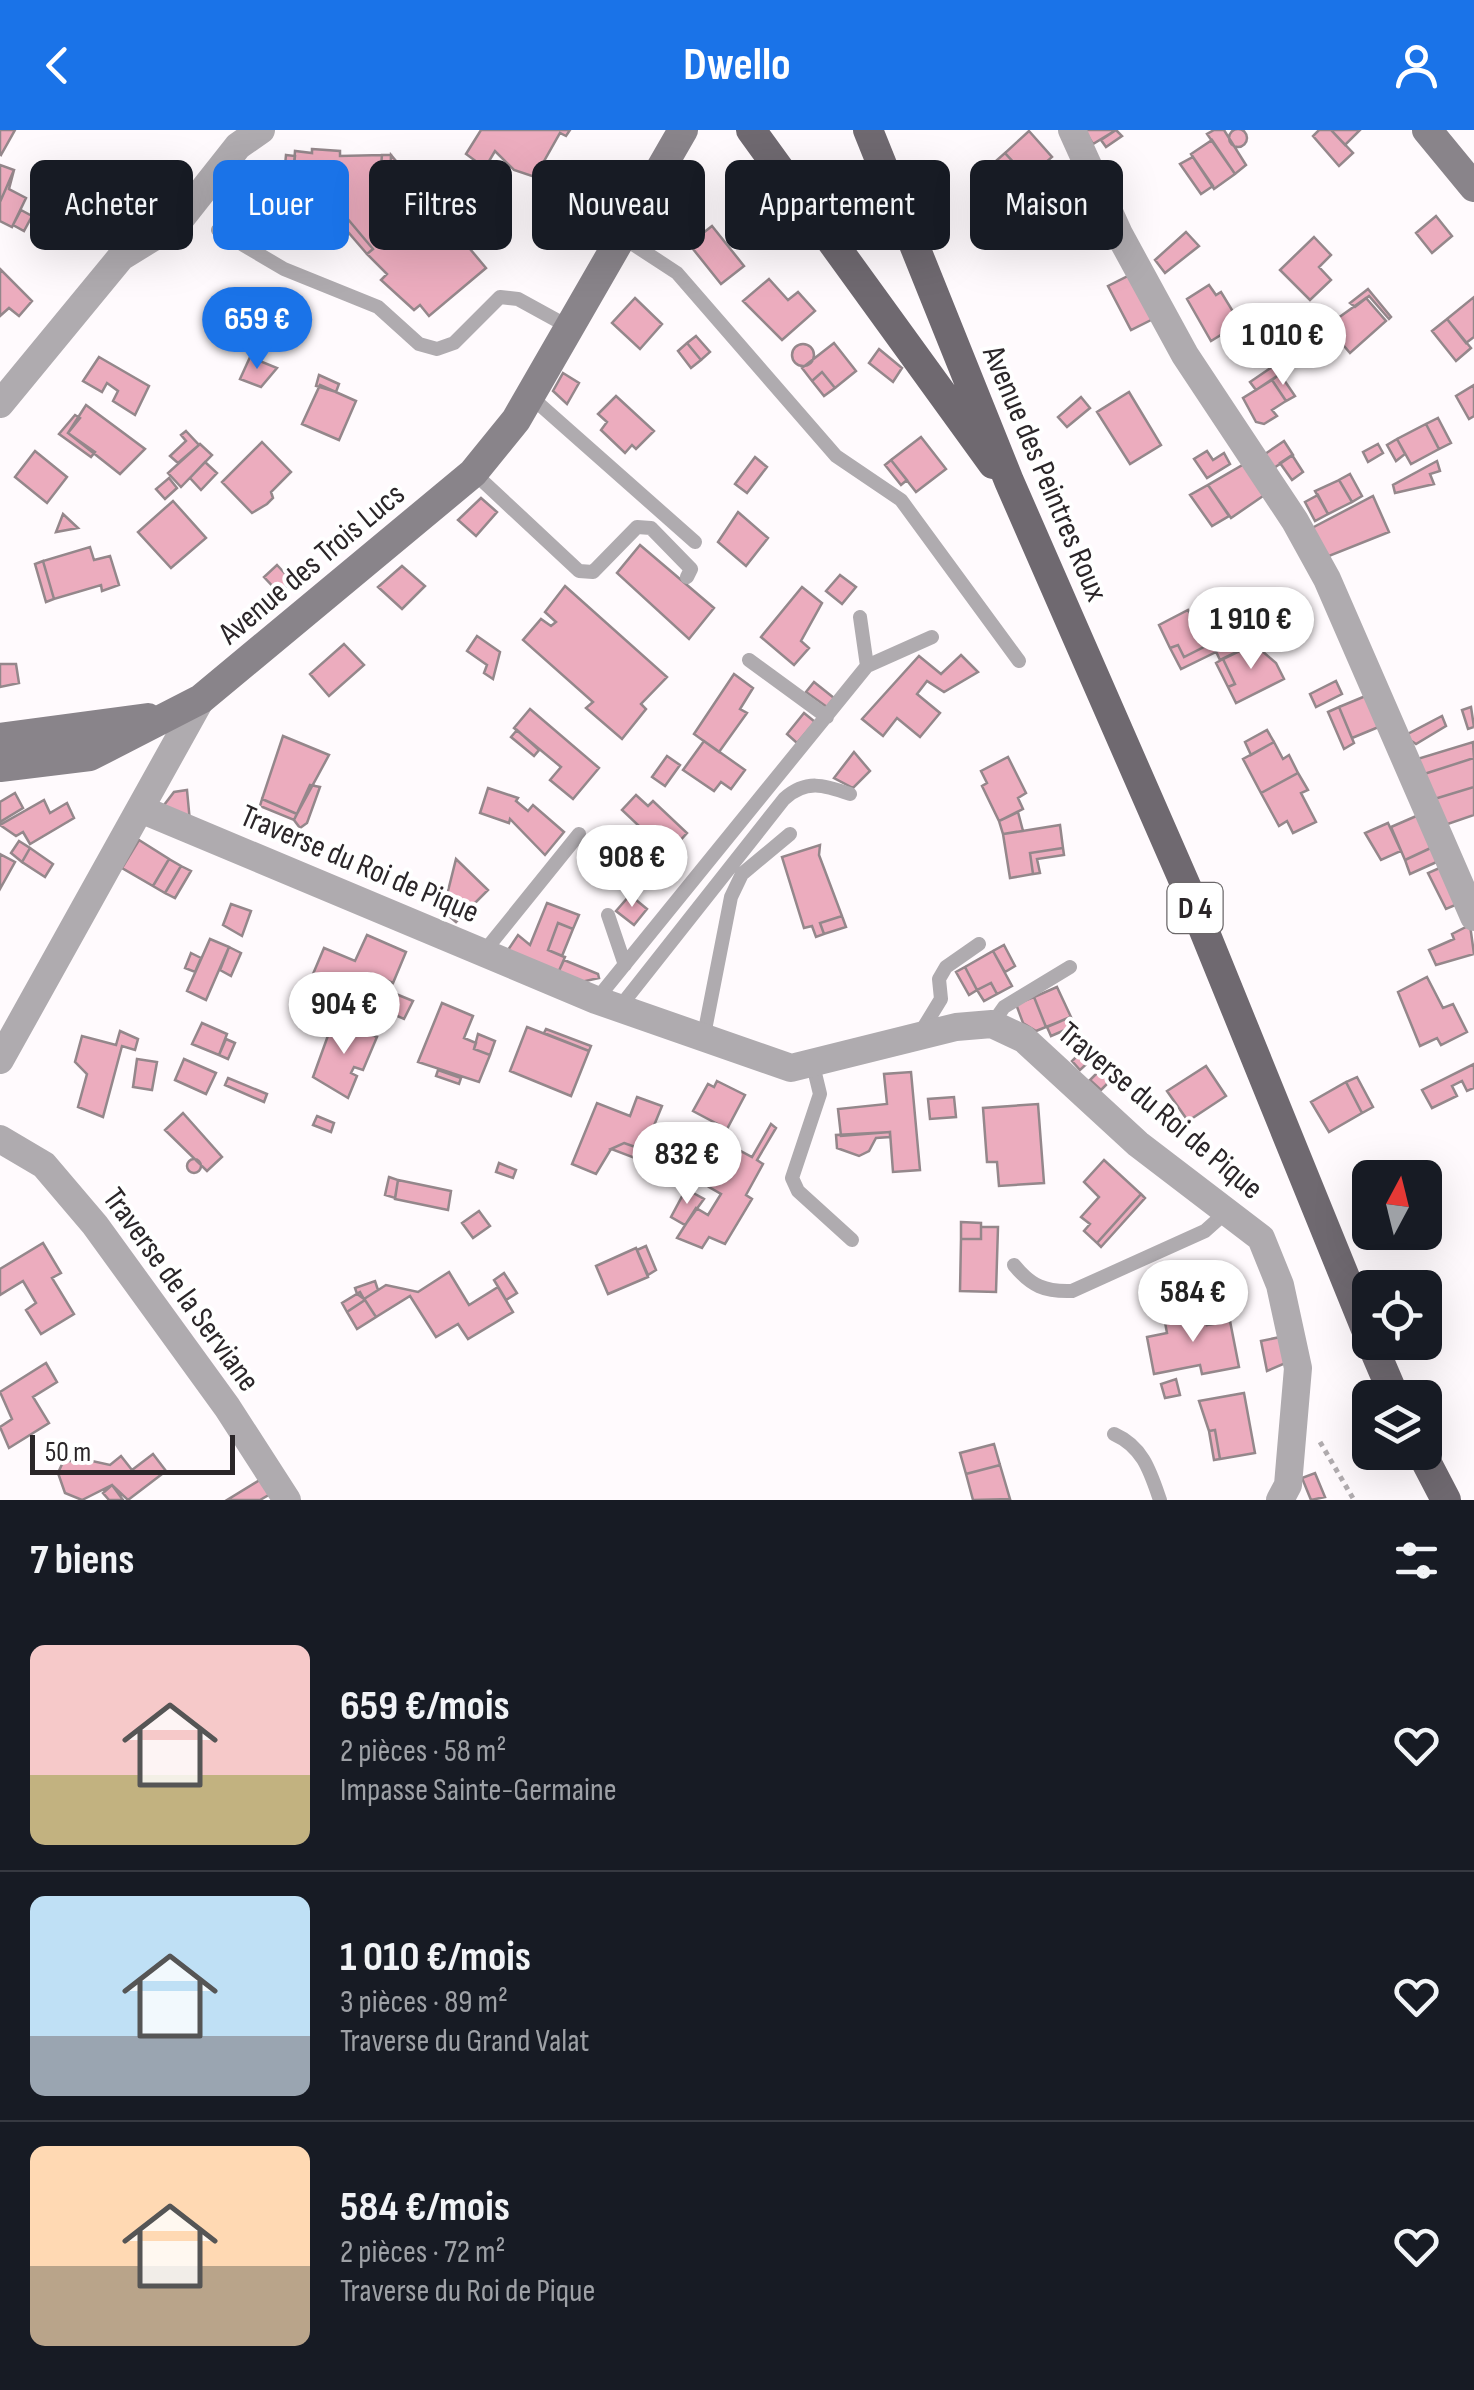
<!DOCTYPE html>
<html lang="fr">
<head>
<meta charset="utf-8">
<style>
  :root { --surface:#171b24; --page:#242831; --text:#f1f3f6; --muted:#9ea1a6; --line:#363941; --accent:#1a73e8 }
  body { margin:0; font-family:"Sofia Sans Condensed",sans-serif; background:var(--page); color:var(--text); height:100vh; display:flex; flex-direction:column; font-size:38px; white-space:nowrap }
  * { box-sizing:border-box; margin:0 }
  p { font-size:32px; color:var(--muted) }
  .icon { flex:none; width:55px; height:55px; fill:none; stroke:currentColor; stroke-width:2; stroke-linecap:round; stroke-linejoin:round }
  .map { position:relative; height:1370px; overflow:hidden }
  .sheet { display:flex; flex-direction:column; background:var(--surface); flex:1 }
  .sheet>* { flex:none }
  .hud { position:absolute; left:30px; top:30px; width:1415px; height:90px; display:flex; gap:20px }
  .needle { width:65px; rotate:7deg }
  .controls { position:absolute; left:1352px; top:1030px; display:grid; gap:20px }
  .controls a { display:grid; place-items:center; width:90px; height:90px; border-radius:15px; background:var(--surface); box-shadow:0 10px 40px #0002; font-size:50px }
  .scale { position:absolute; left:30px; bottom:25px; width:205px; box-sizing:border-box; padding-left:10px; border:5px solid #2b2629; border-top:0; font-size:28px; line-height:35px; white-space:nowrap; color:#2b2629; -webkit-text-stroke:8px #fff; paint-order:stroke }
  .price { position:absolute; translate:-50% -85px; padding:0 22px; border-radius:35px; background:#fff; color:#222; font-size:32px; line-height:65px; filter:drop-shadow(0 2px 5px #0008) }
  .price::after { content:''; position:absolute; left:50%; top:60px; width:30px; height:22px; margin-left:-15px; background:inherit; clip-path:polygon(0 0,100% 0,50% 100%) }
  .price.active { background:var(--accent); color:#fff }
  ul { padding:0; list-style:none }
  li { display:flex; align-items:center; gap:30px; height:250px; padding:0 30px }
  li+li { border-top:2px solid var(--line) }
  li span { display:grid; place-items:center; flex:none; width:280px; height:200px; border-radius:15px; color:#555 }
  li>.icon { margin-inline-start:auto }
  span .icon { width:120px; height:120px; fill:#fffc; stroke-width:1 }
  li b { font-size:42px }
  h2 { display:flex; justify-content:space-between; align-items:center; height:120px; padding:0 30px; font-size:42px }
  .chip { padding:0 35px; border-radius:15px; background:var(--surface); box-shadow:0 10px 40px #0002; font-size:35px; line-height:90px }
  .chip.active { background:var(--accent); color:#fff }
  header { display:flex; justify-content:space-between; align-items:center; height:130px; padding:0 30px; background:var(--accent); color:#fff; font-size:45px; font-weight:700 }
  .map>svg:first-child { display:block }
  .building { fill:#ecacbe; stroke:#94878b; stroke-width:2.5 }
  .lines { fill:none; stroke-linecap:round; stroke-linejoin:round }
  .path { stroke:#b1acaf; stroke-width:5; stroke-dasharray:5 5; stroke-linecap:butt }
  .lane { stroke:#afabaf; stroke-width:14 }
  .street { stroke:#afabaf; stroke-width:28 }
  .secondary { stroke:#89848a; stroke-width:30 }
  .primary { stroke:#6f6970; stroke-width:30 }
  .labels { text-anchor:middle; stroke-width:8; stroke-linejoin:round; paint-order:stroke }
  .shield { fill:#fff; stroke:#6b6769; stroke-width:2.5 }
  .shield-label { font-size:30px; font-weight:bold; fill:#2b2629 }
  .street-label { font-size:32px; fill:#2b2629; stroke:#fff }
</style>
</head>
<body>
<header><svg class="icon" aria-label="back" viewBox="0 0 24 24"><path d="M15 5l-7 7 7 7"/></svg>Dwello<svg class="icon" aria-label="person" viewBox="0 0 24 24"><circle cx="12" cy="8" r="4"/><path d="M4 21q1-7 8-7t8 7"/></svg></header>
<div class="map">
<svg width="1474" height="1370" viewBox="0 0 1474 1370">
  <rect width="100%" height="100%" fill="#fffafd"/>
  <!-- building -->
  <path class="building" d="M1229 8a9 9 0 1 1 18 0a9 9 0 1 1-18 0Z
    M0 0H15L1 25 0 24Z
    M481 0H570L566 6 560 3 535 47 514 40 495 21 485 38 466 24Z
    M1084 0H1116L1093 14Z
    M1116 0 1122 6 1106 17 1101 10Z
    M1214 0H1224L1246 35 1235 44 1207 4Z
    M1319 0H1331L1353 23 1339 36 1313 6Z
    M1331 0H1360L1345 15Z
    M1029 1 1052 27 1028 48 1005 23Z
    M1212 10 1235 44 1214 59 1191 24Z
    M312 19 340 21V26L382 25 380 48 390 49 391 25 486 138 429 186 420 175 414 180 381 150 387 144 367 124 373 119 341 81 330 80 329 90 312 88 313 79 291 76 295 21 312 23Z
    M1005 23 1028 48 1021 55 997 30Z
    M286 25 295 26 293 46H284Z
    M382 25H391L390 49 380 48Z
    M1193 27 1213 56 1201 64 1180 34Z
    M1076 33 1093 68 1066 88 1045 61Z
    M0 35 14 40 0 72Z
    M14 40 9 59 26 68 12 97 0 91V72Z
    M990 49 1011 71 994 86 974 65Z
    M21 80 32 86 24 101 13 95Z
    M330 81H341L373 119 367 124Z
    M1436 86 1452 106 1432 123 1416 103Z
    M712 96 744 136 721 154 689 114Z
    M1186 102 1199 116 1165 143 1155 130Z
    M1314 107 1331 125 1319 137 1331 150 1310 170 1280 140Z
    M0 139 32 171 19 186 9 178 0 186Z
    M1130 145 1153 189 1131 200 1108 156Z
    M769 149 788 170 798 162 815 181 782 210 743 171Z
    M1209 155 1216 165 1221 162 1240 193 1211 211 1187 169Z
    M1368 159 1391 187 1389 189 1369 166 1355 177 1350 173Z
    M1474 167V207L1466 213 1447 189Z
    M635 168 662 194 640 219 612 193Z
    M1366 168 1386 191 1350 223 1327 196Z
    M246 172 284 183 275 217 236 206Z
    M1447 189 1471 218 1456 231 1432 201Z
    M696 206 710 222 701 230 687 213Z
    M687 213 701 230 691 238 678 221Z
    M834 213 856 241 835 258 822 242 812 251 802 238Z
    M792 225a11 11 0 1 1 22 0a11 11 0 1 1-22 0Z
    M879 219 902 238 893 252 869 233Z
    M99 227 149 256 135 285 113 271 118 261 107 253 102 262 83 251Z
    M250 227 277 238 261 257 240 249Z
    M1275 235 1280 244 1256 260 1250 252Z
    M822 242 835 258 824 266 812 251Z
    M563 243 579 253 567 274 553 261Z
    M1280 244 1295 266 1286 271 1272 250Z
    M319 245 339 254 336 262 316 256Z
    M1272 250 1286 271 1272 280 1277 286 1264 294 1256 292 1243 268Z
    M320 255 356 271 339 310 302 294Z
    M1474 255V286L1469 289 1456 266Z
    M1129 262 1161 315 1130 334 1097 282Z
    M616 266 654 301 636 319 632 315 625 323 601 300 607 292 598 284Z
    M1081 267 1090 278 1067 297 1058 287Z
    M86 275 145 319 120 344 68 303Z
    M75 285 80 288 68 303 95 322 91 327 59 304Z
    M1438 288 1451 313 1439 319 1426 294Z
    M1426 294 1439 319 1411 334 1397 309Z
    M186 301 199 315 178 333 170 326 186 311 181 305Z
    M921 307 946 339 916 362 891 330Z
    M1397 309 1405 324 1396 331 1387 315Z
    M1284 311 1293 325 1271 340 1262 326Z
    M262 312 291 342 271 362 273 368 267 374 252 383 222 352Z
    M200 314 212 325 181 357 168 343Z
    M1378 314 1383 323 1368 332 1363 322Z
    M35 321 67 347 47 373 15 347Z
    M1207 321 1213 330 1224 323 1230 334 1207 348 1194 329Z
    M1292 325 1303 342 1292 350 1280 333Z
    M755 327 767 337 747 363 735 354Z
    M891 330 907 350 901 355 885 335Z
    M1437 331 1440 341 1430 344 1434 354 1395 363 1393 355Z
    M205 332 217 343 201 360 190 348Z
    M1246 333 1266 364 1231 388 1208 355Z
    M1350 344 1362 366 1352 372 1339 350Z
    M169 348 177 358 165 369 156 359Z
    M1339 350 1352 372 1328 384 1315 361Z
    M1208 355 1229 386 1212 396 1190 365Z
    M1318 365 1328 384 1315 391 1305 372Z
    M1373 366 1389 402 1324 428 1310 399Z
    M481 368 497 382 476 406 458 390Z
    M173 371 206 408 171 438 138 402Z
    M738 382 768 408 746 436 718 412Z
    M63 384 78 398 56 402Z
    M640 415 714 478 689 509 617 443Z
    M90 417 94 430 110 426 119 455 102 461 101 455 54 469 43 431Z
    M43 431 54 469 46 472 35 434Z
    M277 435 293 452 279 463 264 447Z
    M402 436 425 456 402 479 378 457Z
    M840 445 856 457 842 474 826 461Z
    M565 456 667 547 641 574 646 579 622 609 586 578 593 572 523 510 541 489 551 496 556 492 545 482Z
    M802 457 822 473 801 511 809 518 794 535 761 507Z
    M1188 480 1196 495 1214 486 1224 505 1234 500 1243 519 1220 530 1212 513 1184 527 1178 515 1170 518 1159 495Z
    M477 506 500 522 493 549 484 543 487 535 467 521Z
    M1212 513 1216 522 1181 539 1170 518 1178 515 1184 527Z
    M344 514 364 535 329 566 310 544Z
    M1254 514 1276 533 1284 549 1236 573 1228 557 1235 554 1223 529Z
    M961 525 978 542 944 562 927 551 917 564 940 583 920 607 897 588 883 606 862 589 919 526 941 544Z
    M1223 529 1235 554 1228 557 1216 533Z
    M0 534H16L19 553 0 557Z
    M734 544 753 558 740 579 747 583 719 622 694 604Z
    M1336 551 1342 564 1316 577 1310 564Z
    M814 552 834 568 827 577 806 562Z
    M1368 565 1381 596 1352 608 1339 577Z
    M1339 577 1354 613 1344 619 1328 582Z
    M1471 577 1474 597 1468 599 1462 580Z
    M530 579 599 638 573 669 550 650 561 637 514 598Z
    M804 583 815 592 797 613 787 604Z
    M1442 586 1446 596 1416 614 1404 606Z
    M517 600 539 620 534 626 511 607Z
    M1267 600 1274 612 1251 625 1245 612Z
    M283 606 329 625 297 684 262 669Z
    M704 611 745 640 731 659 721 652 714 661 683 640Z
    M1274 612 1283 629 1289 625 1298 643 1261 663 1243 629Z
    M1473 612 1474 628 1421 645 1414 630Z
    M854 622 870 641 853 658 834 648Z
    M667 626 680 635 665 656 652 647Z
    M1008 627 1026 663 1018 668 1023 679 999 691 982 656 987 653 981 641Z
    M1474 628V657L1431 670 1421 645Z
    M1298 643 1308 660 1301 663 1316 692 1293 703 1287 691 1279 696 1261 663Z
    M310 655 320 657 307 693 300 698 294 690Z
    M1474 657V685L1442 696 1431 670Z
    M488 658 518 668 516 671 528 681 533 675 564 702 545 725 510 689 509 693 480 683Z
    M187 660 190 692 161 679 174 662Z
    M15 663 23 678 0 692V672Z
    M636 665 648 676 653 671 687 703 664 728 651 717 656 712 622 680Z
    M262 669 297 684 294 690 260 676Z
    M44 670 50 683 67 673 74 688 30 714 23 702 16 706 0 695Z
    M1018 682 1023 701 1003 704 999 691Z
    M1421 684 1435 716 1405 730 1391 697Z
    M1388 693 1401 721 1381 730 1365 703Z
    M1060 695 1063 718 1030 723 1033 744 1010 748 1003 704Z
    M139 710 169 729 153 756 122 738Z
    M19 711 30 718 22 732 11 723Z
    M820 715 819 725 842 786 820 793 824 804 816 807 812 796 804 798 782 727Z
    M1435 716 1441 730 1410 744 1405 730Z
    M30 718 53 734 45 747 22 732Z
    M1063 718 1064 725 1037 729 1040 743 1033 744 1030 723Z
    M0 724 15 732 0 759Z
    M169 729 181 736 165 763 153 756Z
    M456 729 488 760 456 792 443 781Z
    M181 736 191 741 175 768 165 763Z
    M1444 736 1460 773 1446 779 1428 743Z
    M630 765 647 779 634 795 616 781Z
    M547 773 579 785 573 799 558 793 548 820 565 827 558 843 506 823 518 805 530 815Z
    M231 774 251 781 242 806 223 795Z
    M842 786 846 797 824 804 820 793Z
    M558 793 573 799 562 826 548 820Z
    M1470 795 1474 824 1436 835 1429 820 1454 809 1452 804Z
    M367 805 406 822 393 853 371 844 368 852 396 864 388 882 359 870 361 864 313 844 324 818 355 831Z
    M210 809 229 817 206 870 187 861Z
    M1004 815 1015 836 1005 842 993 821Z
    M229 817 241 823 231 846 220 840Z
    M993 821 1012 856 997 864 991 853 977 860 965 837Z
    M191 823 201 828 195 842 185 838Z
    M564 830 598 844 599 848 581 852 558 843Z
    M965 837 977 860 969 865 956 842Z
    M1427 847 1443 878 1453 874 1467 902 1441 915 1437 908 1420 916 1398 862Z
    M991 853 997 864 984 871 977 860Z
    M344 857 361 864 358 872 340 865Z
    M1057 857 1071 887 1046 897 1034 867Z
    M396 864 413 871 404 889 388 882Z
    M1034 867 1046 897 1036 901 1023 893 1016 874Z
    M442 873 473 886 464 908 476 913 474 919 490 925 479 952 418 932Z
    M1068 888 1072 897 1051 906 1047 897Z
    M334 889 377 907 363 940 354 937 351 943 357 946 348 968 313 947Z
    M202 893 227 904 219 925 192 914Z
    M527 897 589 921 571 966 510 941Z
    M546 899 591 916 589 921 544 903Z
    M120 901 138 909 135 920 122 916 103 987 78 977 87 944 75 932 82 906 116 915Z
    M478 904 495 911 490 925 474 919Z
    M226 909 235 913 228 929 219 925Z
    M1084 919 1093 928 1080 940 1072 931Z
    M137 929 157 932 152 960 133 957Z
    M184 929 216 943 206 964 175 950Z
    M1474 934V958L1467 961 1462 951 1452 956 1457 966 1432 978 1422 960Z
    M1105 935 1116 945 1101 960 1090 950Z
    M1206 936 1226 966 1188 991 1167 961Z
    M438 940 461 948 459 954 436 946Z
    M911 942 920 1040 893 1042 890 1002 841 1006 838 979 887 974 884 944Z
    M1357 947 1373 977 1362 983 1346 952Z
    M228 948 267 964 264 972 225 955Z
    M717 951 745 965 727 999 693 981 708 954 714 957Z
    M1346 952 1362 983 1329 1002 1311 972Z
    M637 967 662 976 644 1020 624 1013 611 1019 596 1044 572 1034 597 973 630 986Z
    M954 967 956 987 930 989 928 969Z
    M1038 974 1044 1053 999 1056 997 1032H987L983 978Z
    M183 983 222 1027 207 1041 165 1000Z
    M317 986 334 993 331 1002 313 995Z
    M771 994 776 998 757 1030 763 1034 746 1065 752 1069 725 1114 709 1107 702 1118 677 1108 696 1078 708 1085 721 1064 709 1057 733 1017 752 1027Z
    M890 1002V1007L876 1008 869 1021 859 1026 837 1018 836 1005Z
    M624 1013 644 1020 640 1030 611 1019Z
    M187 1036a7 7 0 1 1 14 0a7 7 0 1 1-14 0Z
    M1104 1030 1141 1064 1097 1113 1084 1101 1090 1094 1081 1087 1099 1067 1084 1052Z
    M499 1033 516 1040 513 1048 496 1042Z
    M389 1047 398 1050 395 1068 385 1065Z
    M398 1050 451 1061 448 1080 395 1069Z
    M686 1059 704 1069 685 1095 671 1087Z
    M1141 1064 1145 1068 1101 1117 1097 1113Z
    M479 1081 490 1096 473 1108 462 1093Z
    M961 1092 981 1093V1109H961Z
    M981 1097H998L996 1162 960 1161 961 1109H981Z
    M43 1113 61 1143 52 1148 74 1184 41 1204 26 1180 36 1173 23 1151 0 1165V1139Z
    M646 1116 656 1140 648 1145 637 1120Z
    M636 1118 648 1147 608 1164 596 1136Z
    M449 1142 469 1175 498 1157 513 1182 468 1209 458 1194 436 1207 410 1166 376 1187 365 1170 347 1182 342 1173 360 1162 364 1169 386 1155 418 1162Z
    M504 1143 517 1163 506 1170 494 1150Z
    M375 1151 378 1160 364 1169 357 1164 355 1158Z
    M365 1170 376 1187 357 1199 347 1182Z
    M1204 1180 1207 1195 1230 1191 1239 1237 1202 1244 1200 1235 1154 1244 1147 1207 1167 1203 1164 1187Z
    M1285 1206 1288 1232 1267 1241 1261 1211Z
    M46 1233 57 1252 33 1267 49 1293 9 1318 0 1297 12 1289 0 1262Z
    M1176 1249 1180 1265 1165 1268 1161 1254Z
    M1244 1263 1255 1323 1220 1329 1215 1300 1209 1301 1199 1271Z
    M1215 1300 1220 1329 1214 1330 1209 1301Z
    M994 1314 1000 1335 966 1344 960 1323Z
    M153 1324 166 1341 128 1370 112 1355 82 1370 65 1363 58 1343 63 1332 83 1329 110 1335 121 1326 132 1340Z
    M1000 1335 1010 1369 973 1370 966 1344Z
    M1315 1343 1325 1367 1311 1370 1302 1348Z
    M263 1348 272 1363 260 1370H227Z
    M112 1355 123 1370H109L103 1363Z"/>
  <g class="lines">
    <!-- path -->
    <path class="path" d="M1320 1312 1354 1370"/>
    <!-- lane -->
    <path class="lane" d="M218 100 284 139 378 177 419 214 437 219 454 213 500 167 518 169 569 197
      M622 107 677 143 836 326 901 370 1019 531
      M530 266 695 412
      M474 343 579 441 593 442 637 397 651 398 691 439 687 447
      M860 487 867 536
      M749 530 827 587
      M608 785 625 835
      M483 823 579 704
      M596 870 867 536 932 507
      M619 878 784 669C806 649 824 655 850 664
      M992 894 1004 877 1070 837
      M704 905 731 767 742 744 790 704
      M919 905 941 869 939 849 946 837 979 814
      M812 931 820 964 792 1048 798 1061 852 1110
      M1014 1135C1031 1156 1045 1162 1072 1161L1205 1101 1224 1084
      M1114 1304C1143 1317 1150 1341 1160 1370"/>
    <!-- street -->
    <path class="street" d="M1072 0 1119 104 1185 225 1295 391 1327 449 1474 787
      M0 274 121 127 178 92 238 16 261 0
      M143 680 596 870 791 938 956 897 992 894 1024 909 1138 1014 1261 1108 1280 1155 1298 1238 1288 1355 1280 1370
      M0 930 201 569
      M0 1009 44 1035 95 1095 227 1277 287 1370"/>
    <!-- secondary -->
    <path class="secondary" d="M1427 0 1474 57
      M0 608 148 588
      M0 637 90 626 201 569 473 343 516 290 683 0"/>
    <!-- primary -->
    <path class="primary" d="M751 0 993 334
      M868 0 1009 351 1186 756 1370 1209
      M1371 1212 1395 1268
      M1421 1322 1446 1370"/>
  </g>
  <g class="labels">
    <!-- shield labels -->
    <rect class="shield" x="1167.5" y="753" width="55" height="50" rx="8"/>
    <g class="shield-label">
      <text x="1195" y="788">D 4</text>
    </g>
    <!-- street labels -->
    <g class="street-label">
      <text transform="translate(1046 343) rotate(67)" y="11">Avenue des Peintres Roux</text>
      <text transform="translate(311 433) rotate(-40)" y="11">Avenue des Trois Lucs</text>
      <text transform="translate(360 733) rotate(23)" y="11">Traverse du Roi de Pique</text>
      <text transform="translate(1161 980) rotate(40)" y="11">Traverse du Roi de Pique</text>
      <text transform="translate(182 1159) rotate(54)" y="11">Traverse de la Serviane</text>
    </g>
  </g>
</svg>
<div class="controls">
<a><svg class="needle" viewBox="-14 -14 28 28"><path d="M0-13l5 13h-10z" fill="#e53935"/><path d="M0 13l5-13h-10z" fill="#9ea1a6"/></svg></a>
<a><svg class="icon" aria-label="locate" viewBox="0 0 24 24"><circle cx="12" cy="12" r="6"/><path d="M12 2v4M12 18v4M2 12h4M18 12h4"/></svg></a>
<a><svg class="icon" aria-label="layers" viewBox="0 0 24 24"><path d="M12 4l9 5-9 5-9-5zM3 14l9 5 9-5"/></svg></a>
</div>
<div class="scale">50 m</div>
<b class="price active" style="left:257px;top:242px">659 €</b>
<b class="price" style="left:1283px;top:258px">1 010 €</b>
<b class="price" style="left:1251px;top:542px">1 910 €</b>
<b class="price" style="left:632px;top:780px">908 €</b>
<b class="price" style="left:344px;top:927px">904 €</b>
<b class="price" style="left:687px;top:1077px">832 €</b>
<b class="price" style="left:1193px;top:1215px">584 €</b>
<div class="hud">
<a class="chip">Acheter</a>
<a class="chip active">Louer</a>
<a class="chip">Filtres</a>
<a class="chip">Nouveau</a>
<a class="chip">Appartement</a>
<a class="chip">Maison</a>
</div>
</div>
<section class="sheet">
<h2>7 biens<svg class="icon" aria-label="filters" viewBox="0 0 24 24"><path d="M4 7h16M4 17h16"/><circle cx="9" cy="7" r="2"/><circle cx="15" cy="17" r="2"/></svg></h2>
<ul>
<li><span style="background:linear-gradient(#f6c9c9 65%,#c2b280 0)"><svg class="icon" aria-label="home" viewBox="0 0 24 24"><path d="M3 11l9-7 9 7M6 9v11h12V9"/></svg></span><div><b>659 €/mois</b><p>2 pièces · 58 m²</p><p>Impasse Sainte-Germaine</p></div><svg class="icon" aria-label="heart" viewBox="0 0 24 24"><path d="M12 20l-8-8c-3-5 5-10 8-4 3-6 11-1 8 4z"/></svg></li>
<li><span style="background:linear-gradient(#bfe0f5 70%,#9aa5b1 0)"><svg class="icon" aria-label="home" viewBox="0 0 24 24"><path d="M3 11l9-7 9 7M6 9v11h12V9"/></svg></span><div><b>1 010 €/mois</b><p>3 pièces · 89 m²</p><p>Traverse du Grand Valat</p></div><svg class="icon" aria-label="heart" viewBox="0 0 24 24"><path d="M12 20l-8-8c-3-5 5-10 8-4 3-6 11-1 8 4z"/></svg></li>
<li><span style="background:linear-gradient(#ffd9b3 60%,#b9a48a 0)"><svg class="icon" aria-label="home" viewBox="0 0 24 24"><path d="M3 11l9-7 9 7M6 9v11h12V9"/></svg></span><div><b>584 €/mois</b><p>2 pièces · 72 m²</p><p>Traverse du Roi de Pique</p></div><svg class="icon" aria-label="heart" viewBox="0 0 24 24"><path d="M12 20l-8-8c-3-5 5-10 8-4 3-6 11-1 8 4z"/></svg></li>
</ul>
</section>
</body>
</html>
